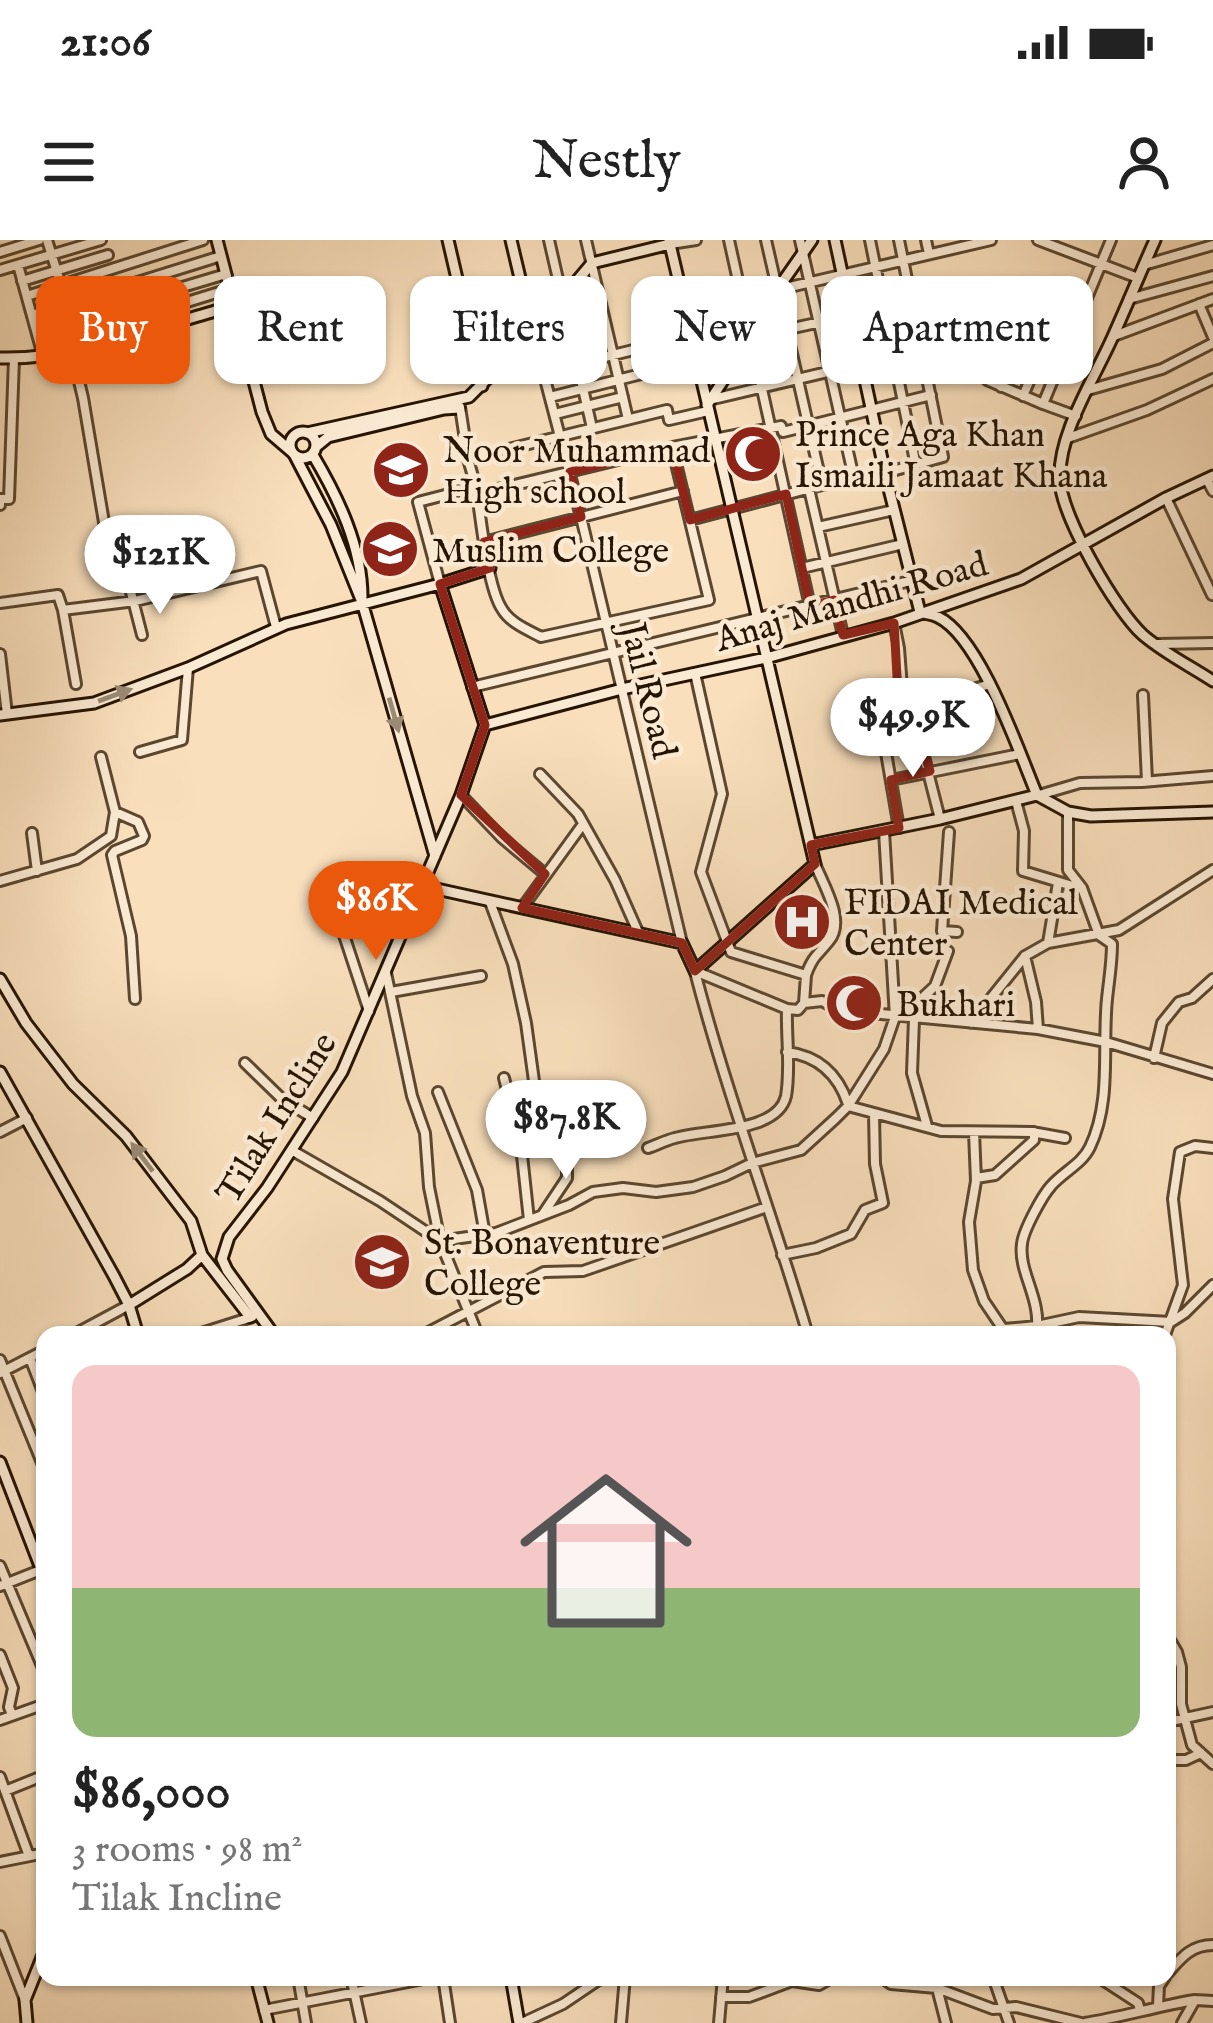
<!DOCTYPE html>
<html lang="en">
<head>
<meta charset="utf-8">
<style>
  :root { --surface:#fff; --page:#f6f6f6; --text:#222; --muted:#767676; --line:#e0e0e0; --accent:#ea580c }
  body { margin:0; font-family:"IM FELL English",serif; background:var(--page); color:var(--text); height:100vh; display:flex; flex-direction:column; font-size:45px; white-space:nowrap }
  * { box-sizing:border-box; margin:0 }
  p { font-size:39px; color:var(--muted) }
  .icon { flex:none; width:66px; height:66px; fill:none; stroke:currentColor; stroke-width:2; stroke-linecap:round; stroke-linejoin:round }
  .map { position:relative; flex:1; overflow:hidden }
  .details { position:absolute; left:36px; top:1086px; width:1140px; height:660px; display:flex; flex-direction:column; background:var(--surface); border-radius:24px; box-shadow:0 3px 9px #0004 }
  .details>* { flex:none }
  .top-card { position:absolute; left:36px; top:36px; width:1143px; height:108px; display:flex; gap:24px }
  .price { position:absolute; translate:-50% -102px; padding:0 27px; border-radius:42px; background:#fff; color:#222; font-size:39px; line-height:78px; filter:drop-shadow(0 3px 6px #0008) }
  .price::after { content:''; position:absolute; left:50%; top:72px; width:36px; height:27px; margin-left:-18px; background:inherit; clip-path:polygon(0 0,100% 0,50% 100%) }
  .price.selected { background:var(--accent); color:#fff }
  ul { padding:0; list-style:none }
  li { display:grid; align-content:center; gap:24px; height:636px; padding:0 36px }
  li+li { border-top:3px solid var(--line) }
  li span { display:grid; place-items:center; height:372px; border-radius:24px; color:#555 }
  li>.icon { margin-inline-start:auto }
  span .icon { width:216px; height:216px; fill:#fffc; stroke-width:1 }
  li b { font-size:51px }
  .chip { padding:0 42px; border-radius:24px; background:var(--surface); box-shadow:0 3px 9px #0004; font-size:42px; line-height:108px }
  .chip.selected { background:var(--accent); color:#fff }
  .status { display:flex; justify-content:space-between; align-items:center; height:84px; padding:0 60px; background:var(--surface); direction:ltr }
  .status svg { height:33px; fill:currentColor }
  header { display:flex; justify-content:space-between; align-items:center; height:156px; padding:0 36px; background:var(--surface); font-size:54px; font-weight:600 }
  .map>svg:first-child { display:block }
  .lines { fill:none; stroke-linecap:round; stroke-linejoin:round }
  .street-casing { stroke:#5b4730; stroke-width:14 }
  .secondary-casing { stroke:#261402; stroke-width:15 }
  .street { stroke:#fbead3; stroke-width:8 }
  .secondary { stroke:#fbead3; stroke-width:9 }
  .oneway { fill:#9b8a75 }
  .marked { fill:none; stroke:#8f2418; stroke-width:9; stroke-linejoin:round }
  .labels { text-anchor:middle; stroke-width:9; stroke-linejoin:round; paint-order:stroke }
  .poi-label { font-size:36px; fill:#261402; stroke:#fbead3; text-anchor:start }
  .street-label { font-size:36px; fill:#261402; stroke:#fbead3 }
</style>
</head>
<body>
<div class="status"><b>21:06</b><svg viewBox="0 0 49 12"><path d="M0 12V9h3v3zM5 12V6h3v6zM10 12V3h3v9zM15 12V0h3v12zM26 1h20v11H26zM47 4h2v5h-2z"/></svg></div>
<header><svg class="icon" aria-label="menu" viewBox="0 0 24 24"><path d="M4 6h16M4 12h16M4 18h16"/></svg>Nestly<svg class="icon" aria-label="person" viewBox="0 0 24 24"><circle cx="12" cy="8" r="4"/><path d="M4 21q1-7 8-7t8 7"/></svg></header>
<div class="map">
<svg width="1213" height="1783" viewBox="0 0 1213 1783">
  <rect width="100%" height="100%" fill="#f9dfbc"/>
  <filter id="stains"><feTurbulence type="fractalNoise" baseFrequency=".00167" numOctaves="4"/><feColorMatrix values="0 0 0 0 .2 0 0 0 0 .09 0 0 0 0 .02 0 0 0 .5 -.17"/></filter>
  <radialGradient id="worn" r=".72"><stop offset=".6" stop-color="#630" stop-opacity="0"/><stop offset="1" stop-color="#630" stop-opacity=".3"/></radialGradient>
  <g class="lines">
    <!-- street casing -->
    <g class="street-casing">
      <path id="street" d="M47 0 77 96 72 112 83 158 106 294 123 321 142 395
        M549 0 592 188
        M586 0 628 179
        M729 0 810 366
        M766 0 822 245
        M800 0 854 238
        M870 0 916 226
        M926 0 929 14
        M1038 0 1138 38
        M670 4 696 0
        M0 12 39 0
        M18 25 43 116
        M1144 25 1213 5
        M0 30 101 0
        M22 41 108 15
        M777 50 991 0
        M27 56 203 0
        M1129 59 1213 36
        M1199 64 1213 97
        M32 75 221 16
        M72 80 226 34
        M533 93 581 277 682 703
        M77 96 229 49
        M1114 96 1213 59
        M752 97 971 49
        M543 132 691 96
        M987 140 1043 164
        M1001 147 1027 73 1032 70 1052 78 1053 85 1023 156
        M1088 150 1162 129 1213 103
        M550 157 697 120
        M713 159 946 104
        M555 174 623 157
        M1076 176 1043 164 1111 0
        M1068 198 1147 170 1213 139
        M468 219 667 170 669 180 708 171
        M1207 240 1213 251
        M476 247C481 277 487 346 502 369 510 383 528 390 541 397L709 360 672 207 781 186 783 192 931 155
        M809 249 843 395
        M477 254 672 207
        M1166 258 1212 355
        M0 265V259H9L14 118
        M690 280 822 245 885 233 943 217 899 0
        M818 287 894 270
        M484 302 683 251
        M802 328 903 304
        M440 344 418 262 476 247 468 219 460 167
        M0 363 58 355 63 370
        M894 383 899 408 902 448 895 462 900 489 918 493 940 579
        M1157 404 1213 403
        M0 414 7 474
        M695 433 722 554 701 632 731 712 806 735C813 716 817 716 829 701 846 681 824 646 815 624
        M76 444 63 370 135 361 261 331 276 387
        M472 447 910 341
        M1143 455 1147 541
        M895 462 951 456 990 444
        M918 493 928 482 926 459
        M884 501 899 588
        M140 512 182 500 188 428
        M540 534 578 574 615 640 638 692
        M891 540 1020 514
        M461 555 502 598 545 634
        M1039 555 1080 543 1142 542 1213 536
        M1016 561 1024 591 1023 631 1079 648
        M115 572 138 582 144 596 142 600 115 611 112 615 131 696 135 759
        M949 592 942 691 957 692
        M32 593 37 631
        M0 641 77 619 111 596 115 572 101 517
        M490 662 513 724 526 783 538 870
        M522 668 583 584
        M341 686 369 771
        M1048 703 1058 643
        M1025 716 1036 762 1038 789
        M695 731 787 769 798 770 804 763 822 761 839 770 1038 789 1106 802 1213 834
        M695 732C727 855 772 973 808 1095
        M386 733 412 856 425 893 429 947 440 1001 478 1095
        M391 752 481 736
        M804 763 806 735
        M971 783 1025 716 1048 703 1119 690 1213 630
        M787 812C818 816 838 834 848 864
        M1154 818 1162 783 1179 762 1192 758 1213 739
        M245 823 282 859 313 878
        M504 838 521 906 529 980
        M438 852 477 950 485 995
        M848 866 941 891 1032 892 1065 898
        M927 886 912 833 914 779 919 761 935 746 948 711
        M0 892 27 878
        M974 892 976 941 969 982 973 1030 984 1061 1007 1095
        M648 908C657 905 666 900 675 898 705 889 778 893 786 856 791 828 786 797 787 769
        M293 911 380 961 440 1001 496 993 569 965 593 952 623 948 656 952 693 947 725 936 752 923 801 910 836 878 848 866 884 809 895 777 884 591
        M976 938 995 935 1034 900V892
        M543 974 567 938V918L558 860
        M782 1015 816 1008 851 994 865 970 883 963 875 924 874 874
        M1004 1089 1037 1086 1079 1077 1171 1082 1185 1073 1213 1045
        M73 1095 129 1065
        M195 1095 252 1077
        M423 1095 544 1032 583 1031 767 967
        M1036 1095C1043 1060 1018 1033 1022 1004 1023 991 1042 956 1051 946 1063 932 1082 924 1090 907 1112 861 1102 808 1107 759 1109 740 1112 723 1112 704L1099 695 1082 648 1068 630V572
        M1165 1095 1183 1045 1173 959 1180 912 1195 906 1213 908
        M30 1118 45 1157
        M0 1120 45 1230
        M0 1133 45 1110
        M0 1326 45 1433
        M0 1346 43 1329
        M1167 1395 1177 1412 1181 1427V1464L1192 1505 1213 1524
        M0 1415 13 1448 9 1467 12 1475
        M0 1480 45 1464
        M1167 1482 1213 1472
        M1167 1520H1186L1201 1513
        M0 1537 29 1616
        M5 1551 45 1535
        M0 1622 45 1613
        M0 1696 25 1760
        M1167 1734C1181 1718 1191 1705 1213 1705
        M298 1737 306 1783
        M351 1737 361 1783
        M443 1737 450 1783
        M881 1737 891 1744 937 1748 993 1769 1016 1767 1081 1783
        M931 1737 937 1748 946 1783
        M993 1737 1009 1783
        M1098 1737 1138 1763 1140 1770
        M721 1757H749L792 1741 819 1745 833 1737
        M1158 1766 1159 1746 1165 1737
        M264 1770 434 1737
        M522 1783 563 1764 603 1737
        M621 1783 625 1737
        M719 1783 723 1737
        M1085 1783C1122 1777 1158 1766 1195 1760
        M1182 1783 1195 1760 1213 1761"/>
    </g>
    <!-- secondary casing -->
    <g class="secondary-casing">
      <path id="secondary" d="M217 0 262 172 271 194 292 212
        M448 0 482 146
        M511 0 533 93
        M835 0 885 233 920 372C926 374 932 374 938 377 980 397 1019 512 1037 555
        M1155 0C1141 31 1128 63 1114 94 1096 136 1057 194 1060 241 1062 277 1116 371 1143 395 1164 413 1190 426 1213 441
        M0 118C74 120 145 91 215 71L234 69
        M707 165 751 98 777 50 812 0
        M290 205a13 13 0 1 1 26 0a13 13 0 1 1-26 0Z
        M307 193 469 157 533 93 592 23 670 4
        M317 206 328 197 444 169 459 168
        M313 215C338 257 362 307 362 357
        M295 216 331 285 362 362 435 616
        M440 344 485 485
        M0 475 94 463 188 428 286 384 440 344 490 328
        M485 485 622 449 766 418 894 383 1021 339 1166 258 1213 236
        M811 605 940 579 1037 555 1068 572 1091 576 1213 572
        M423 646 682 703 695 731 815 624 669 0
        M0 739 26 783 73 844 126 896 191 981 202 1015 250 1077
        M0 832 114 1036 129 1065 138 1095
        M129 1065 187 1029 202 1015
        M274 1095 227 1030 222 1019 229 997 267 948 342 832 461 555 485 485
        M0 1222 45 1339
        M256 1737 268 1783
        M511 1737 519 1783
        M27 1783 25 1760 45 1710"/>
    </g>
    <!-- street -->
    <use href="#street" class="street"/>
    <!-- secondary -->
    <use href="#secondary" class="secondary"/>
  </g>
  <!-- one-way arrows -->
  <defs><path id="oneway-solid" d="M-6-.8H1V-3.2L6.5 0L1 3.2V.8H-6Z" transform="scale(3)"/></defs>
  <g class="oneway">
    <use href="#oneway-solid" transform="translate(115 455) rotate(-20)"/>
    <use href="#oneway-solid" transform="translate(394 475) rotate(74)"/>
    <use href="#oneway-solid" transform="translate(142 917) rotate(-127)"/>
  </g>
  <!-- marked area -->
  <path class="marked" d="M672 207 690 280 786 254 810 366 834 360 843 395 894 383 900 489 918 493 930 531 891 540 899 588 811 605 815 624 695 731 682 703 522 668 545 634 461 555 485 485 440 344 490 328 484 302 581 277 570 232Z"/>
  <!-- icons -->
  <defs>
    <g id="mosque-disc" transform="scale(3)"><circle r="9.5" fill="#8f2418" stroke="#fbead3"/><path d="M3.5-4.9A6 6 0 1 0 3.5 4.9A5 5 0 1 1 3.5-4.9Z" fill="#fff"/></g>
    <g id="school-disc" transform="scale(3)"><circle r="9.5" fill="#8f2418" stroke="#fbead3"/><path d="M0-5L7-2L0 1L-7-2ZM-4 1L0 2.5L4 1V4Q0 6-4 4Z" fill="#fff"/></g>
    <g id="university-disc" transform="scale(3)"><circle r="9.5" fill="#8f2418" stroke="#fbead3"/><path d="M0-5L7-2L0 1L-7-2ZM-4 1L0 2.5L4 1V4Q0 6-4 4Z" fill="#fff"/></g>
    <g id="hospital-disc" transform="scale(3)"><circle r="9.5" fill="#8f2418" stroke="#fbead3"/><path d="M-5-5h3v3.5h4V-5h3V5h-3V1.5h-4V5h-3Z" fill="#fff"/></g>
  </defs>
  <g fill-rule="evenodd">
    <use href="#mosque-disc" x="753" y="214"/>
    <use href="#school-disc" x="401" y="230"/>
    <use href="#university-disc" x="390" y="309"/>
    <use href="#hospital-disc" x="802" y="682"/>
    <use href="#mosque-disc" x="854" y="763"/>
    <use href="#university-disc" x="382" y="1022"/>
  </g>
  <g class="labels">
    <!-- poi labels -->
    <g class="poi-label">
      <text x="795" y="206">Prince Aga Khan<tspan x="795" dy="41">Ismaili Jamaat Khana</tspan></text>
      <text x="443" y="222">Noor Muhammad<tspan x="443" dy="41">High school</tspan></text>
      <text x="432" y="322">Muslim College</text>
      <text x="844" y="674">FIDAI Medical<tspan x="844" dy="41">Center</tspan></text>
      <text x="896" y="776">Bukhari</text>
      <text x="424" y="1014">St. Bonaventure<tspan x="424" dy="41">College</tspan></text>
    </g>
    <!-- street labels -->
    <g class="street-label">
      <text transform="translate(851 360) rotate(-16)" y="13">Anaj Mandhi Road</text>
      <text transform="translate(650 450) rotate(76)" y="13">Jail Road</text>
      <text transform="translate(275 877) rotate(-58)" y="13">Tilak Incline</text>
    </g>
  </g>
  <rect width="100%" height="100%" filter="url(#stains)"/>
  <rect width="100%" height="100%" fill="url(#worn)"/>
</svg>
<b class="price" style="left:160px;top:377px">$121K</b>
<b class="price" style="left:913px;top:540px">$49.9K</b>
<b class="price selected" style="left:376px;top:723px">$86K</b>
<b class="price" style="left:566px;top:942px">$87.8K</b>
<div class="top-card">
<a class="chip selected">Buy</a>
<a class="chip">Rent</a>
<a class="chip">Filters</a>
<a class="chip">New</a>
<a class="chip">Apartment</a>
</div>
<section class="details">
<ul>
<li><span style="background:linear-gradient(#f6c9c9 60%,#8fb573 0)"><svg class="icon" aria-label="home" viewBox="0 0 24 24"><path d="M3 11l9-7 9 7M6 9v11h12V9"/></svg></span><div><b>$86,000</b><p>3 rooms · 98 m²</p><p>Tilak Incline</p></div></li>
</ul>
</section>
</div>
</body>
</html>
